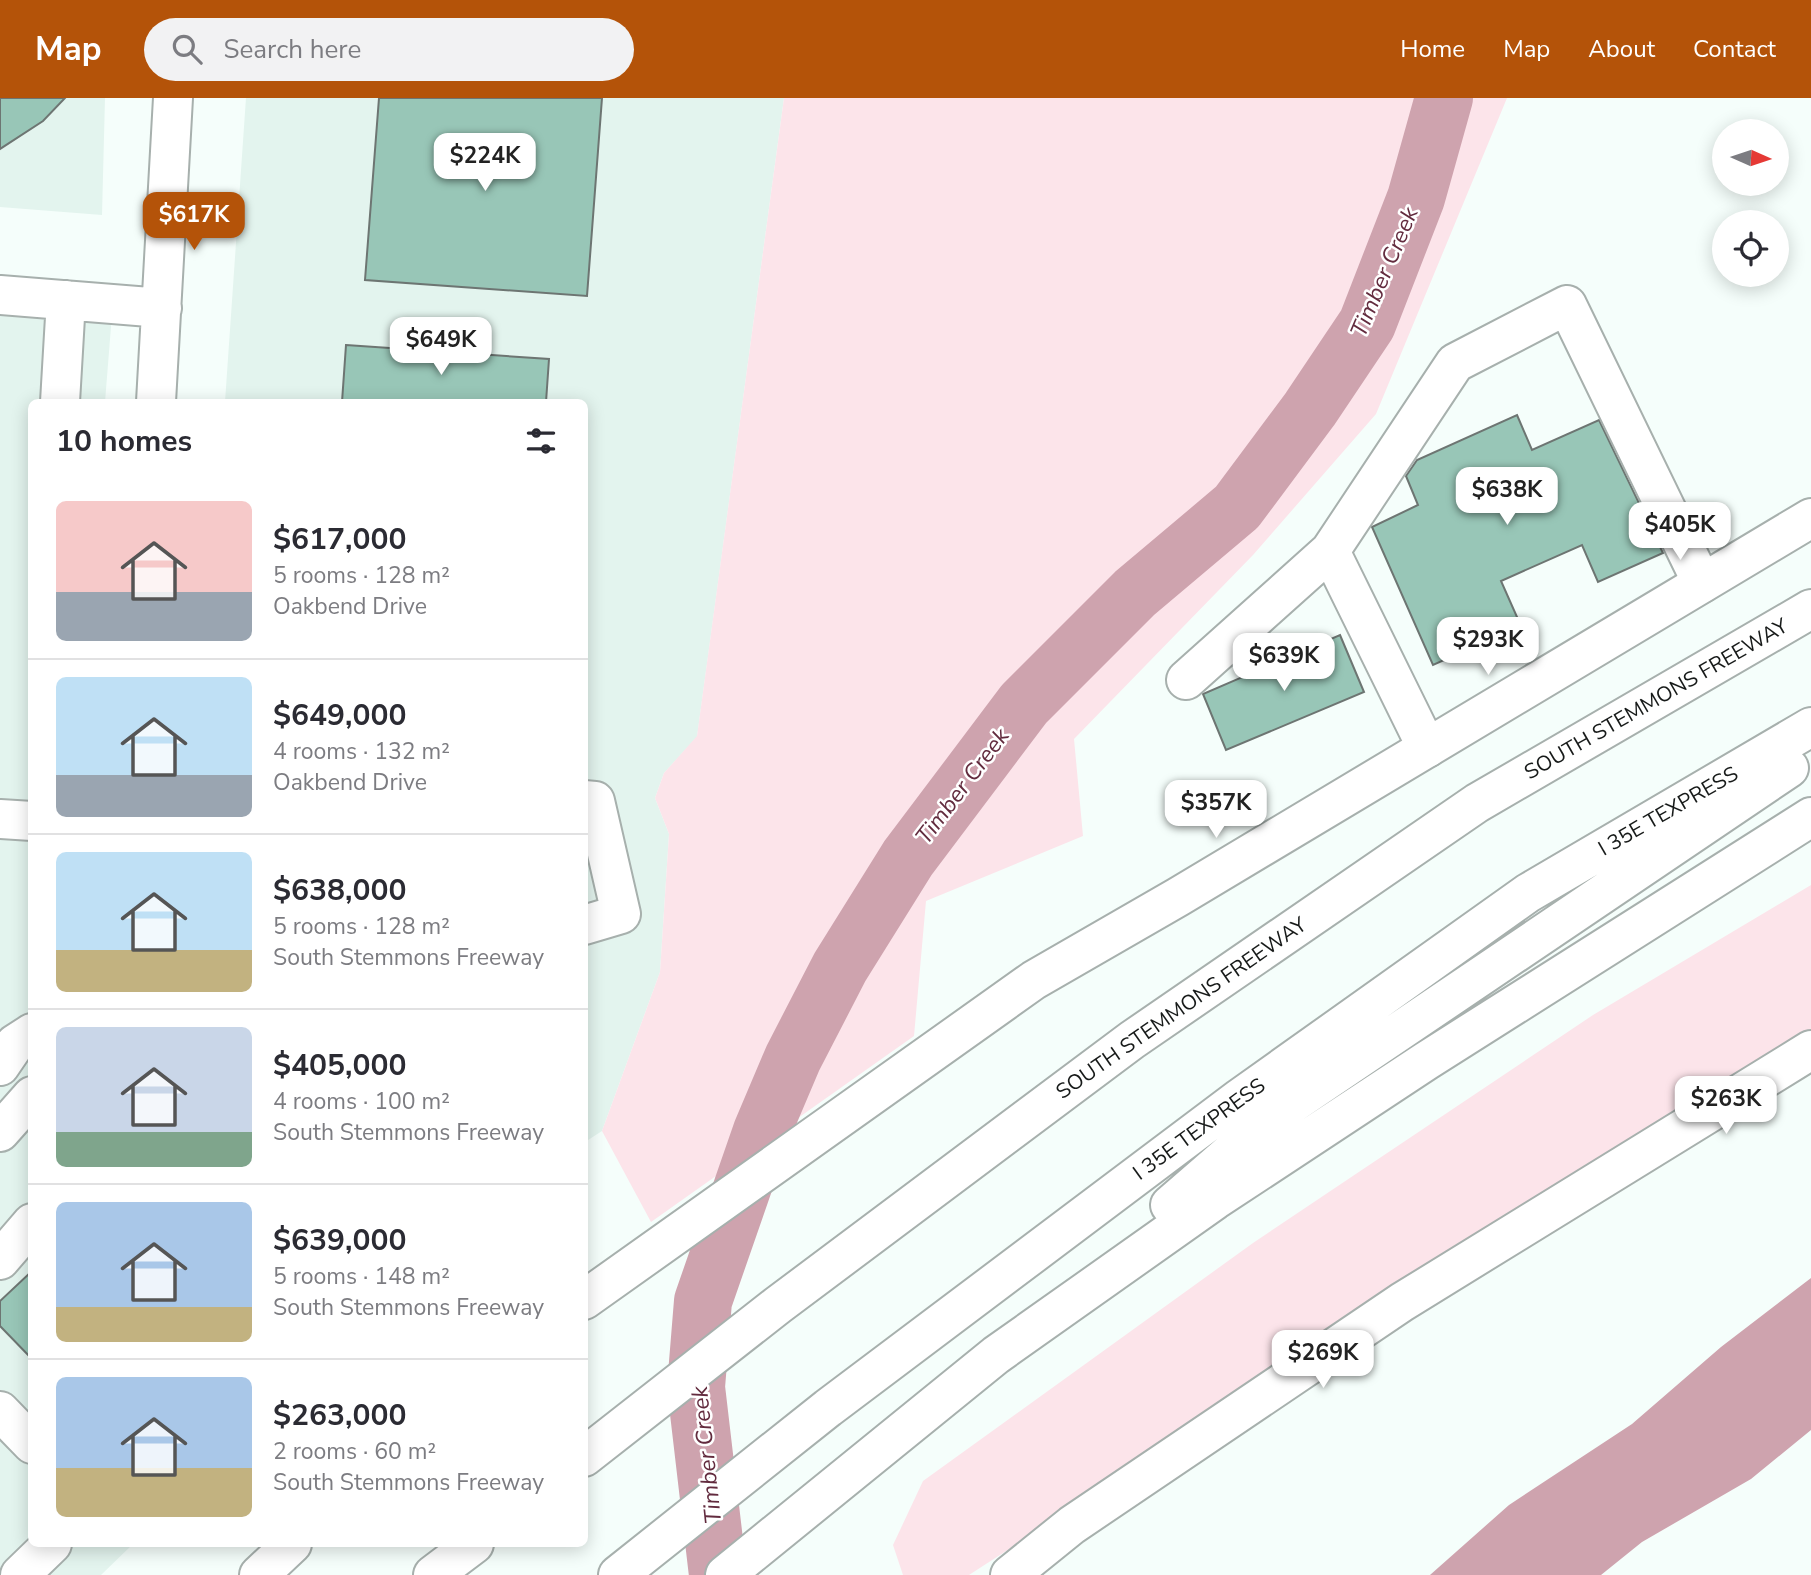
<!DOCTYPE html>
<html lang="en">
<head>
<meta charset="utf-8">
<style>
  :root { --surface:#fff; --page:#f2f2f3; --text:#2b2b33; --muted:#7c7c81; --line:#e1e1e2; --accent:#b45309 }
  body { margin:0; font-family:"Nunito Sans",sans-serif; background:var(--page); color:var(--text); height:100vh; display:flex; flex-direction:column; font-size:26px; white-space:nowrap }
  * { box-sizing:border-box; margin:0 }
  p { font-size:23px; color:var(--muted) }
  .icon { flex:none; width:38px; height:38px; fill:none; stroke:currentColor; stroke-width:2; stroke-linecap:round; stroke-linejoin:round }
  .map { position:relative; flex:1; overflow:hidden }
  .panel { position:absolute; left:28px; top:301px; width:560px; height:1148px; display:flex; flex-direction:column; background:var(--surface); border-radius:10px; box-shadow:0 4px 18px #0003 }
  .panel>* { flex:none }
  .needle { width:46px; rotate:93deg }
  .buttons { position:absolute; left:1712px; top:21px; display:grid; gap:14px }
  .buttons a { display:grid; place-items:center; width:77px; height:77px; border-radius:50%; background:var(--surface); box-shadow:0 4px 18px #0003; font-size:35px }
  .price { position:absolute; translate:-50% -60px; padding:0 16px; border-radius:14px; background:#fff; color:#222; font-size:23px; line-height:46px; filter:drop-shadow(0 2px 4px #0008) }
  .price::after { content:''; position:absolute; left:50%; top:42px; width:21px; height:16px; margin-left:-10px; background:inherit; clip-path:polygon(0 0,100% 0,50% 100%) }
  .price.active { background:var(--accent); color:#fff }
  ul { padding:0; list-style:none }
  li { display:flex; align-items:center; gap:21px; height:175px; padding:0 28px }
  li+li { border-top:2px solid var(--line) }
  li span { display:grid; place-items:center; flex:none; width:196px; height:140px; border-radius:10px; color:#555 }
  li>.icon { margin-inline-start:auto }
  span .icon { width:84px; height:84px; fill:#fffc; stroke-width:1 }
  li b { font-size:30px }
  h2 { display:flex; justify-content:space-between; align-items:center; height:84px; padding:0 28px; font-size:30px }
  header { display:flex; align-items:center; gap:42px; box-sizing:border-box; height:98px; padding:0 35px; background:var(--accent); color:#fff }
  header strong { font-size:33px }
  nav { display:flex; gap:38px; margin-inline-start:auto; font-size:24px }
  .search { width:490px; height:63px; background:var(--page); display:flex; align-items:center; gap:18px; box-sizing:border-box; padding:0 24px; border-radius:38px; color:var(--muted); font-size:26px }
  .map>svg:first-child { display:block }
  .built { fill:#e3f4ee }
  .green { fill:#fce4ea }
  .water { fill:#cea3ae }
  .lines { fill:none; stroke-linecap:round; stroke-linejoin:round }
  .river { stroke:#cea3ae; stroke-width:58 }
  .building { fill:#98c6b7; stroke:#6d7572; stroke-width:2 }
  .minor-casing { stroke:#a7b0ad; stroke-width:42 }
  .major-casing { stroke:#a7b0ad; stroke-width:42 }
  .highway-casing { stroke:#a7b0ad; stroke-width:42 }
  .minor { stroke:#fff; stroke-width:38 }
  .major { stroke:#fff; stroke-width:38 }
  .highway { stroke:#fff; stroke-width:38 }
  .labels { text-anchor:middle; stroke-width:5; stroke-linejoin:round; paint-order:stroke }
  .street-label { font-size:21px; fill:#171a19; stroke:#fff }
  .water-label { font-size:23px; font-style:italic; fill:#622b3e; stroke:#fff }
</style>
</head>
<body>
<header>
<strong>Map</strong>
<div class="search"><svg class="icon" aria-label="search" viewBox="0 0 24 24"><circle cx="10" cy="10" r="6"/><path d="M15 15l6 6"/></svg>Search here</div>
<nav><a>Home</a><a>Map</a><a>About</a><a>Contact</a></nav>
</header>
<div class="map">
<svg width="1811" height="1477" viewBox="0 0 1811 1477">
  <rect width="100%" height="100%" fill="#f5fefb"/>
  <!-- built -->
  <path class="built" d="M0 0H105L102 117 0 109Z
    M246 0H784L697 639 664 675 655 700 669 736 660 874 602 1033 585 1044 584 304H225Z
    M0 183 114 191 105 304H32V1446H133L101 1477H0Z"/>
  <!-- green -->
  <path class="green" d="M784 0H1507L1376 316 1253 457 1074 641 1083 738 926 803 914 938 651 1124 602 1033 660 874 669 736 655 700 664 675 697 638Z
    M1811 787V931L969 1477H903L893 1447 923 1383 1253 1145 1593 917Z"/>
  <!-- water -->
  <path class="water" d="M1811 1180V1332L1751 1381 1642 1444 1601 1477H1430L1509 1407 1632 1326 1721 1249Z"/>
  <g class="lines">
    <!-- river -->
    <path class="river" d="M718 1477 696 1289 703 1203 762 1033 793 960 840 869 908 760 1024 606 1135 495 1237 409 1310 311 1367 226 1416 100 1444 0"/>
  </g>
  <!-- building -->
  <path class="building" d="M0 0H65L43 23 0 51Z
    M379 0H602L587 198 365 182Z
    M346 247 549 261 546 304H342Z
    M1517 317 1532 352 1599 322 1663 455 1598 484 1582 447 1501 483 1521 528 1433 567 1372 429 1418 407 1406 378 1417 362Z
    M1340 537 1364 594 1226 652 1203 596Z
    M32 1173V1261L0 1228V1203Z"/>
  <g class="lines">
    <!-- minor casing -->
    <g class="minor-casing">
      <path id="minor" d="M0 197 162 210
        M60 304 66 202
        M156 304 173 0
        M1186 582 1330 453
        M1427 650 1330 453 1455 265 1567 207 1702 485
        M584 702 595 703 621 816 584 827
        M0 721 32 723
        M0 968 15 946 32 935
        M0 1034 32 998
        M0 1162 32 1125
        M0 1313 32 1346
        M20 1477 52 1446"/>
    </g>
    <!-- major casing -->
    <g class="major-casing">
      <path id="major" d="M584 1202 1034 882 1178 799 1811 420
        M259 1477 292 1446
        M1010 1477 1072 1427 1402 1204 1811 952"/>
    </g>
    <!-- highway casing -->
    <g class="highway-casing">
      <path id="highway" d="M1170 1107 1268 1022 1789 670
        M584 1359 778 1207 1132 942 1477 705 1811 511
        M433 1477 474 1446
        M618 1477 828 1310 1240 1000 1528 795 1811 629
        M725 1477 996 1257 1215 1102 1426 963 1811 719"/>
    </g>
    <!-- minor -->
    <use href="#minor" class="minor"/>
    <!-- major -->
    <use href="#major" class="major"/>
    <!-- highway -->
    <use href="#highway" class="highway"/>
  </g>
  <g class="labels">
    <!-- street labels -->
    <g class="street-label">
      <text transform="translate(1656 601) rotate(-30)" y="7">SOUTH STEMMONS FREEWAY</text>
      <text transform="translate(1668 713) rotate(-30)" y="7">I 35E TEXPRESS</text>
      <text transform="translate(1181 910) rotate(-35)" y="7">SOUTH STEMMONS FREEWAY</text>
      <text transform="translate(1199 1031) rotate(-36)" y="7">I 35E TEXPRESS</text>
    </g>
    <!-- water labels -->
    <g class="water-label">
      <text transform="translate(1384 174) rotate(-67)" y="8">Timber Creek</text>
      <text transform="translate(962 688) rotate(-53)" y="8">Timber Creek</text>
      <text transform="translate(706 1357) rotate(-96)" y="8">Timber Creek</text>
    </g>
  </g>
</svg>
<div class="buttons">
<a><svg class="needle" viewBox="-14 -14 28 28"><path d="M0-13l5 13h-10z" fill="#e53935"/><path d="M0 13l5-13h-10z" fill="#7c7c81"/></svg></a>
<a><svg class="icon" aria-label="locate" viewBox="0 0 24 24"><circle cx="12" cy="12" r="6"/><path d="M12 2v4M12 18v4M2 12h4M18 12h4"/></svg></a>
</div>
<b class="price" style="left:485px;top:95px">$224K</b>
<b class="price active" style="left:194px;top:154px">$617K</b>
<b class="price" style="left:441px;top:279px">$649K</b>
<b class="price" style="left:1507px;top:429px">$638K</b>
<b class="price" style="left:1680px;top:464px">$405K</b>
<b class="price" style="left:1488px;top:579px">$293K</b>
<b class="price" style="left:1284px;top:595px">$639K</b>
<b class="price" style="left:1216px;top:742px">$357K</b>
<b class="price" style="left:1726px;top:1038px">$263K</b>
<b class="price" style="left:1323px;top:1292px">$269K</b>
<section class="panel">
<h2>10 homes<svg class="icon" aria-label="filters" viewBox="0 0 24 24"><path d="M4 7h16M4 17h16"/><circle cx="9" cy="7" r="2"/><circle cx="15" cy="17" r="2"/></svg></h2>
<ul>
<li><span style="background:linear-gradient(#f6c9c9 65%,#9aa5b1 0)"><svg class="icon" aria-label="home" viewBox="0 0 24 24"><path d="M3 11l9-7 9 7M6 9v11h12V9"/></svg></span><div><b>$617,000</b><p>5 rooms · 128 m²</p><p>Oakbend Drive</p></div></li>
<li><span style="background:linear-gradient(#bfe0f5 70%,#9aa5b1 0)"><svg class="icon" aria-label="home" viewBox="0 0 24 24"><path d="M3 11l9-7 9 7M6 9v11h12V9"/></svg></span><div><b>$649,000</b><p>4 rooms · 132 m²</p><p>Oakbend Drive</p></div></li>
<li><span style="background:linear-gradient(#bfe0f5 70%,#c2b280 0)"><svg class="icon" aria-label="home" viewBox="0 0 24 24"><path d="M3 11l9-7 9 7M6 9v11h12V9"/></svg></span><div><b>$638,000</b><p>5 rooms · 128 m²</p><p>South Stemmons Freeway</p></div></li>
<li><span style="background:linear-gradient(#c9d6e8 75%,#7fa58c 0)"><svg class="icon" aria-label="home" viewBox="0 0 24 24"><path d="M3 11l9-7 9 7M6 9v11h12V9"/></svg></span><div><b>$405,000</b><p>4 rooms · 100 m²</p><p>South Stemmons Freeway</p></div></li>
<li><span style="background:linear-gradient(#a9c7e8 75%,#c2b280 0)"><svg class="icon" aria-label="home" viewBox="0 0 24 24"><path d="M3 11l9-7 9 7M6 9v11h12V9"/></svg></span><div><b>$639,000</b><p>5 rooms · 148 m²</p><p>South Stemmons Freeway</p></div></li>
<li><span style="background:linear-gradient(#a9c7e8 65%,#c2b280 0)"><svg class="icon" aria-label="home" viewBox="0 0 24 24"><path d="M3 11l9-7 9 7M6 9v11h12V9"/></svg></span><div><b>$263,000</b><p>2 rooms · 60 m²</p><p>South Stemmons Freeway</p></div></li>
</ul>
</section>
</div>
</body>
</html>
